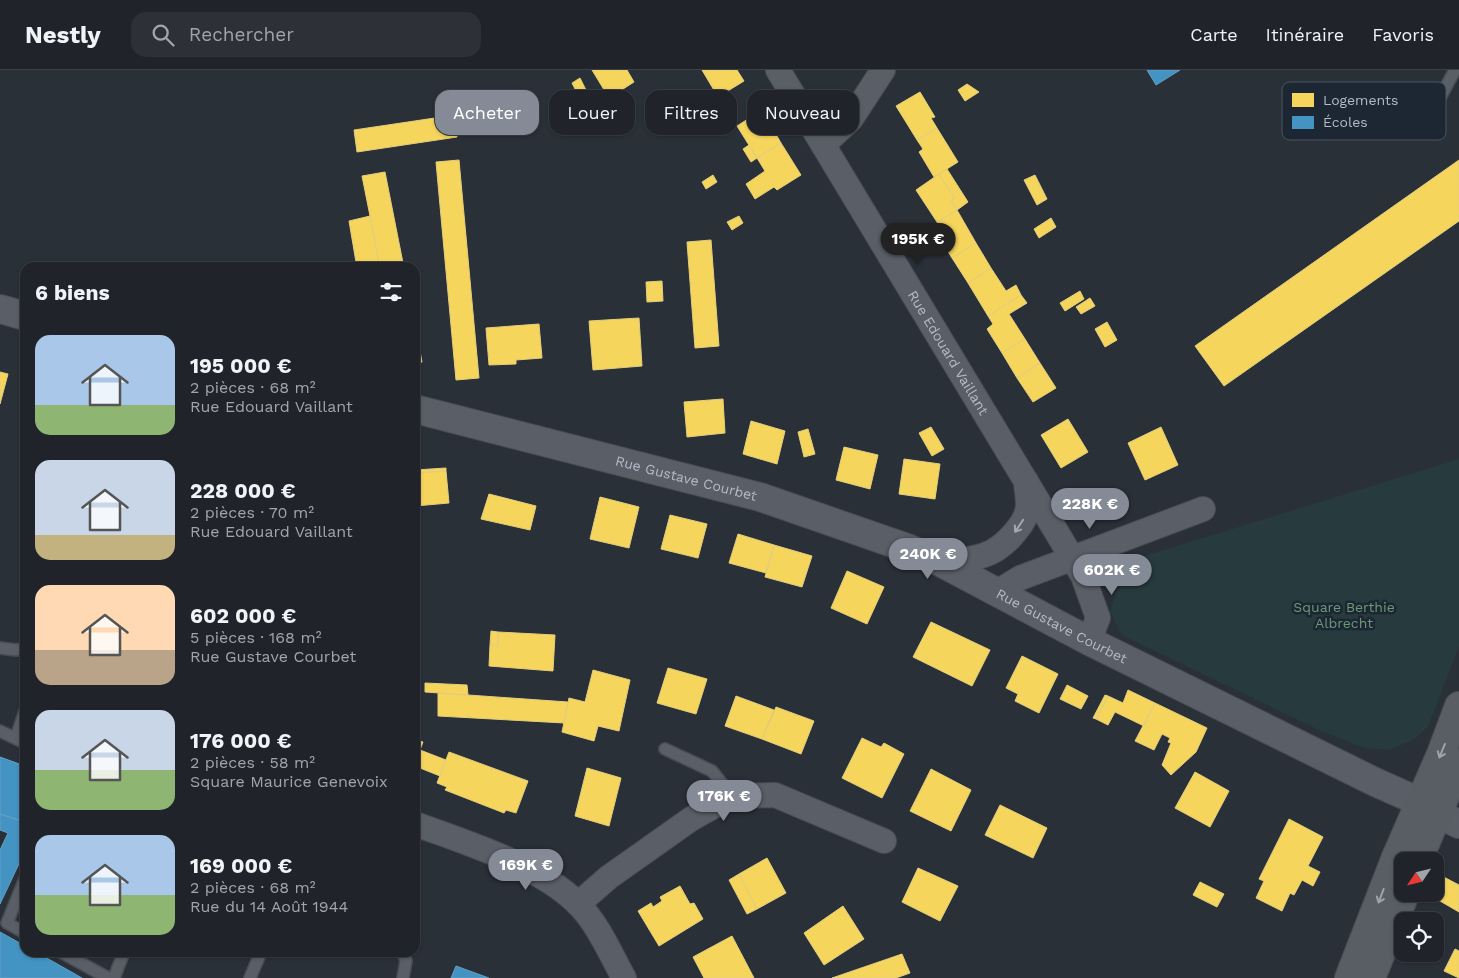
<!DOCTYPE html>
<html lang="fr">
<head>
<meta charset="utf-8">
<style>
  :root { --surface:#20242a; --page:#2d3036; --text:#f1f3f6; --muted:#a2a4a8; --line:#3d4147; --accent:#848b96 }
  body { margin:0; font-family:"Work Sans",sans-serif; background:var(--page); color:var(--text); height:100vh; display:flex; flex-direction:column; font-size:19px; white-space:nowrap }
  * { box-sizing:border-box; margin:0 }
  p { font-size:16px; color:var(--muted) }
  .icon { flex:none; width:28px; height:28px; fill:none; stroke:currentColor; stroke-width:2; stroke-linecap:round; stroke-linejoin:round }
  .map { position:relative; flex:1; overflow:hidden }
  .details { position:absolute; left:20px; top:192px; width:400px; height:695px; display:flex; flex-direction:column; background:var(--surface); border-radius:15px; box-shadow:0 1px 4px #0004,0 0 0 1px var(--line) }
  .details>* { flex:none }
  .guide { position:absolute; left:435px; top:20px; width:475px; height:45px; display:flex; gap:10px }
  .needle { width:32px; rotate:235deg }
  .controls { position:absolute; left:1394px; top:782px; display:grid; gap:10px }
  .controls a { display:grid; place-items:center; width:50px; height:50px; border-radius:10px; background:var(--surface); box-shadow:0 1px 4px #0004,0 0 0 1px var(--line); font-size:25px }
  .price { position:absolute; translate:-50% -42px; padding:0 11px; border-radius:18px; background:var(--accent); color:#fff; font-size:16px; line-height:32px; filter:drop-shadow(0 1px 2px #0008) }
  .price::after { content:''; position:absolute; left:50%; top:30px; width:15px; height:11px; margin-left:-8px; background:inherit; clip-path:polygon(0 0,100% 0,50% 100%) }
  .price.on { background:#222; color:#fff }
  ul { padding:0; list-style:none }
  li { display:flex; align-items:center; gap:15px; height:125px; padding:0 15px }
  li span { display:grid; place-items:center; flex:none; width:140px; height:100px; border-radius:15px; color:#555 }
  li>.icon { margin-inline-start:auto }
  span .icon { width:60px; height:60px; fill:#fffc; stroke-width:1 }
  li b { font-size:21px }
  h2 { display:flex; justify-content:space-between; align-items:center; height:60px; padding:0 15px; font-size:21px }
  .tag { padding:0 18px; border-radius:15px; background:var(--surface); box-shadow:0 1px 4px #0004,0 0 0 1px var(--line); font-size:18px; line-height:45px }
  .tag.on { background:var(--accent); color:#fff }
  header { display:flex; align-items:center; gap:30px; box-sizing:border-box; height:70px; padding:0 25px; background:var(--surface); border-bottom:1px solid var(--line) }
  header strong { font-size:24px }
  nav { display:flex; gap:28px; margin-inline-start:auto; font-size:18px }
  .search { width:350px; height:45px; background:var(--page); display:flex; align-items:center; gap:12px; box-sizing:border-box; padding:0 18px; border-radius:15px; color:var(--muted); font-size:19px }
  .map>svg:first-child { display:block }
  .green { fill:#273a3e }
  .homes { fill:#f6d55c; stroke:#e2ce7d }
  .schools { fill:#4393c3; stroke:#659fc5 }
  .lines { fill:none; stroke-linecap:round; stroke-linejoin:round }
  .service-casing { stroke:#484c53; stroke-width:14 }
  .minor-casing { stroke:#484c53; stroke-width:26 }
  .tertiary-casing { stroke:#484c53; stroke-width:30 }
  .secondary-casing { stroke:#484c53; stroke-width:30 }
  .service { stroke:#5a5e66; stroke-width:11 }
  .minor { stroke:#5a5e66; stroke-width:24 }
  .tertiary { stroke:#5a5e66; stroke-width:28 }
  .secondary { stroke:#595d64; stroke-width:28 }
  .oneway { stroke:#a2a9b5 }
  .oneway2 { stroke:#9da4b0 }
  .labels { text-anchor:middle; stroke-width:5; stroke-linejoin:round; paint-order:stroke }
  .street-label { font-size:14px; fill:#b4bcc9; stroke:#1d2633 }
  .park-label { font-size:14px; fill:#6b9a76; stroke:#1d2633 }
  .key { fill:#1d2633; stroke:#4a5360; stroke-width:1 }
  .key-label { font-size:14px; fill:#b4bcc9 }
</style>
</head>
<body>
<header>
<strong>Nestly</strong>
<div class="search"><svg class="icon" aria-label="search" viewBox="0 0 24 24"><circle cx="10" cy="10" r="6"/><path d="M15 15l6 6"/></svg>Rechercher</div>
<nav><a>Carte</a><a>Itinéraire</a><a>Favoris</a></nav>
</header>
<div class="map">
<svg width="1459" height="908" viewBox="0 0 1459 908">
  <rect width="100%" height="100%" fill="#2a3038"/>
  <!-- green -->
  <path class="green" d="M1459 389V576L1428 657 1413 670 1389 680 1364 678 1317 659 1122 565 1110 542 1115 525 1135 489Z"/>
  <!-- homes -->
  <path class="homes" d="M592 0H627L634 12 609 28Z
    M702 0H737L744 11 718 27Z
    M580 8 586 20 578 25 572 13Z
    M967 14 979 22 965 31 958 20Z
    M920 22 935 47 931 48 937 58 917 70 896 36Z
    M762 40 781 73 757 88 737 56Z
    M455 45 457 67 357 82 354 60Z
    M937 58 958 92 934 107 919 82 923 79 917 70Z
    M781 73 801 105 777 120 774 117 755 129 746 114 765 101 757 88Z
    M749 75 757 88 751 92 743 79Z
    M459 90 479 308 456 310 436 92Z
    M1459 90V151L1224 316 1195 276Z
    M947 99 968 132 957 140 951 131 955 128 939 104Z
    M385 102 404 198H380L370 146 362 106Z
    M939 104 955 128 951 131 957 140 937 152 916 120Z
    M713 105 717 112 706 119 702 112Z
    M1035 105 1047 129 1037 135 1024 110Z
    M957 140 976 173 952 188 937 164 942 161 937 152Z
    M370 146 380 198H357L349 151Z
    M739 146 743 153 732 160 727 152Z
    M1051 148 1056 157 1039 168 1034 159Z
    M711 170 719 276 695 278 687 172Z
    M976 173 991 198 968 213 952 188Z
    M991 198 1006 221 1016 215 1021 225 988 246 968 213Z
    M662 211 663 231 647 232 646 212Z
    M1080 221 1084 229 1065 241 1060 233Z
    M1021 225 1027 233 1009 244 1025 269 1002 283 987 259 993 254 988 246Z
    M1090 228 1095 236 1081 244 1076 237Z
    M639 248 642 296 593 300 589 251Z
    M1107 252 1117 270 1105 277 1095 259Z
    M415 254 422 292 415 293Z
    M539 254 542 288 516 290V294L489 295 486 258Z
    M1025 269 1040 293 1017 308 1002 283Z
    M1040 293 1056 318 1033 332 1017 308Z
    M0 302 8 304 0 334Z
    M723 329 725 363 687 367 684 332Z
    M1068 349 1088 382 1061 398 1041 365Z
    M751 351 785 361 777 394 743 384Z
    M931 357 944 379 932 386 919 363Z
    M1161 357 1178 395 1145 410 1128 373Z
    M808 359 815 384 804 387 798 362Z
    M844 377 878 385 870 419 836 410Z
    M904 389 940 394 935 429 899 424Z
    M446 398V401L415 403V400Z
    M446 401 449 433 415 436V403Z
    M489 424 536 436 530 460 481 449Z
    M600 427 639 437 629 478 590 469Z
    M670 445 707 454 698 488 661 479Z
    M738 464 774 475 766 503 729 493Z
    M774 475 812 486 802 517 765 507Z
    M847 501 884 517 867 554 831 538Z
    M931 552 990 580 972 616 913 587Z
    M491 561 498 562V576L490 575Z
    M498 562 555 565 553 601 489 596 490 575 498 576Z
    M1022 586 1058 604 1039 643 1015 631 1018 624 1006 618Z
    M668 598 707 609 696 644 657 633Z
    M593 600 630 610 619 661 598 656 594 671 562 662 569 628 585 632Z
    M425 613 467 615 468 625 425 622Z
    M1067 615 1088 626 1081 639 1060 629Z
    M1128 620 1155 633 1144 656 1115 642 1108 655 1096 649 1108 626 1123 633Z
    M438 623 468 625 568 632 564 653 438 646Z
    M1105 625 1108 626 1096 649 1093 648Z
    M736 626 774 640 762 669 725 656Z
    M1155 633 1207 658 1196 682 1171 705 1162 695 1171 673 1168 672 1170 668 1162 664 1154 680 1135 671Z
    M776 637 814 651 801 684 762 669Z
    M862 668 881 677 884 673 904 684 882 728 842 708Z
    M415 669 423 672 415 693Z
    M420 680 446 690 440 706 415 696Z
    M449 682 528 711 516 743 506 740 504 743 445 720 447 717 437 713Z
    M587 698 621 708 609 756 575 746Z
    M931 699 971 720 951 761 910 741Z
    M1195 702 1229 721 1210 757 1175 738Z
    M1000 735 1047 758 1033 788 985 765Z
    M1289 749 1323 767 1308 796 1320 802 1313 816 1302 810 1294 825 1290 823 1282 841 1256 828 1264 811 1259 809Z
    M767 788 786 823 757 839 739 804Z
    M918 798 958 816 940 851 902 832Z
    M739 804 757 839 747 844 729 810Z
    M1440 805 1459 815V842L1428 824H1435V813Z
    M1200 812 1224 824 1217 837 1193 825Z
    M680 816 690 834 694 833 703 849 659 876 638 841 651 833 653 837 662 831 660 827Z
    M843 836 864 869 824 895 804 863Z
    M732 866 754 908H704L693 887Z
    M1455 879 1459 881V908L1444 901Z
    M902 884 910 903 896 908H832Z"/>
  <!-- schools -->
  <path class="schools" d="M1147 0H1180L1156 15Z
    M0 687 25 696V752L0 744Z
    M0 744 25 752V781L0 834V780L8 763 0 760Z
    M0 862 25 876V882H36L82 908H0Z
    M456 896 489 908H451Z"/>
  <g class="lines">
    <!-- service casing -->
    <g class="service-casing">
      <path id="service" d="M1428 38 1441 26 1455 0
        M0 578 16 580 25 578
        M0 661 25 673
        M16 668 25 641
        M665 679 712 701 732 726
        M25 809 7 853 25 863
        M61 882 108 908
        M403 882 406 891 403 908
        M114 908 124 882
        M250 908 261 882"/>
    </g>
    <!-- minor casing -->
    <g class="minor-casing">
      <g id="minor">
        <path id="s1" d="M778 0 1083 506 1098 548 1089 571"/>
        <path d="M823 75 851 49 883 0"/>
        <path d="M940 492C973 489 994 489 1016 461 1022 454 1028 444 1028 434 1028 426 1026 418 1026 411"/>
        <path d="M997 522 1020 508 1203 439"/>
        <path d="M415 754C465 772 541 796 578 834 598 854 610 883 624 908"/>
        <path d="M578 834 609 807 691 749 732 726 775 725 884 771"/>
      </g>
    </g>
    <!-- tertiary casing -->
    <g class="tertiary-casing">
      <g id="tertiary">
        <path d="M0 239 25 246"/>
        <path id="s2" d="M415 339 760 427 910 479 940 492 1089 571 1375 712 1420 732 1438 744 1459 754"/>
      </g>
    </g>
    <!-- secondary casing -->
    <g class="secondary-casing">
      <path id="secondary" d="M1418 791 1459 693
        M1349 908 1396 787 1441 684 1459 636
        M1371 908 1405 824"/>
    </g>
    <!-- service -->
    <use href="#service" class="service"/>
    <!-- minor -->
    <use href="#minor" class="minor"/>
    <!-- tertiary -->
    <use href="#tertiary" class="tertiary"/>
    <!-- secondary -->
    <use href="#secondary" class="secondary"/>
  </g>
  <!-- one-way arrows -->
  <defs><path id="oneway-shaft" d="M-6 0H5M1.5-3L5.5 0L1.5 3" fill="none" stroke-width="1.6" stroke-linecap="round" stroke-linejoin="round" transform="scale(1.25)"/></defs>
  <use class="oneway" href="#oneway-shaft" transform="translate(1019 456) rotate(124)"/>
  <g class="oneway2">
    <use href="#oneway-shaft" transform="translate(1442 681) rotate(112)"/>
    <use href="#oneway-shaft" transform="translate(1381 826) rotate(111)"/>
  </g>
  <g class="labels">
    <!-- street labels -->
    <g class="street-label">
      <text dy="5" stroke="none"><textPath href="#s1" startOffset="330">Rue Edouard Vaillant</textPath></text>
      <text dy="5" stroke="none"><textPath href="#s2" startOffset="280">Rue Gustave Courbet</textPath></text>
      <text dy="5" stroke="none"><textPath href="#s2" startOffset="685">Rue Gustave Courbet</textPath></text>
    </g>
    <!-- park labels -->
    <g class="park-label">
      <text x="1344" y="542">Square Berthie<tspan x="1344" dy="16">Albrecht</tspan></text>
    </g>
  </g>
  <!-- legend -->
  <rect x="1282" y="12" width="164" height="58" rx="8" class="key"/>
  <rect x="1292" y="23" width="22" height="14" fill="#f6d55c"/>
  <rect x="1292" y="46" width="22" height="13" fill="#4393c3"/>
  <g class="key-label">
    <text x="1323" y="35">Logements</text>
    <text x="1323" y="57">Écoles</text>
  </g>
</svg>
<div class="controls">
<a><svg class="needle" viewBox="-14 -14 28 28"><path d="M0-13l5 13h-10z" fill="#e53935"/><path d="M0 13l5-13h-10z" fill="#a2a4a8"/></svg></a>
<a><svg class="icon" aria-label="locate" viewBox="0 0 24 24"><circle cx="12" cy="12" r="6"/><path d="M12 2v4M12 18v4M2 12h4M18 12h4"/></svg></a>
</div>
<b class="price on" style="left:918px;top:195px">195K €</b>
<b class="price" style="left:1090px;top:460px">228K €</b>
<b class="price" style="left:928px;top:510px">240K €</b>
<b class="price" style="left:1112px;top:526px">602K €</b>
<b class="price" style="left:724px;top:752px">176K €</b>
<b class="price" style="left:526px;top:821px">169K €</b>
<div class="guide">
<a class="tag on">Acheter</a>
<a class="tag">Louer</a>
<a class="tag">Filtres</a>
<a class="tag">Nouveau</a>
</div>
<section class="details">
<h2>6 biens<svg class="icon" aria-label="filters" viewBox="0 0 24 24"><path d="M4 7h16M4 17h16"/><circle cx="9" cy="7" r="2"/><circle cx="15" cy="17" r="2"/></svg></h2>
<ul>
<li><span style="background:linear-gradient(#a9c7e8 70%,#8fb573 0)"><svg class="icon" aria-label="home" viewBox="0 0 24 24"><path d="M3 11l9-7 9 7M6 9v11h12V9"/></svg></span><div><b>195 000 €</b><p>2 pièces · 68 m²</p><p>Rue Edouard Vaillant</p></div></li>
<li><span style="background:linear-gradient(#c9d6e8 75%,#c2b280 0)"><svg class="icon" aria-label="home" viewBox="0 0 24 24"><path d="M3 11l9-7 9 7M6 9v11h12V9"/></svg></span><div><b>228 000 €</b><p>2 pièces · 70 m²</p><p>Rue Edouard Vaillant</p></div></li>
<li><span style="background:linear-gradient(#ffd9b3 65%,#b9a48a 0)"><svg class="icon" aria-label="home" viewBox="0 0 24 24"><path d="M3 11l9-7 9 7M6 9v11h12V9"/></svg></span><div><b>602 000 €</b><p>5 pièces · 168 m²</p><p>Rue Gustave Courbet</p></div></li>
<li><span style="background:linear-gradient(#c9d6e8 60%,#8fb573 0)"><svg class="icon" aria-label="home" viewBox="0 0 24 24"><path d="M3 11l9-7 9 7M6 9v11h12V9"/></svg></span><div><b>176 000 €</b><p>2 pièces · 58 m²</p><p>Square Maurice Genevoix</p></div></li>
<li><span style="background:linear-gradient(#a9c7e8 60%,#8fb573 0)"><svg class="icon" aria-label="home" viewBox="0 0 24 24"><path d="M3 11l9-7 9 7M6 9v11h12V9"/></svg></span><div><b>169 000 €</b><p>2 pièces · 68 m²</p><p>Rue du 14 Août 1944</p></div></li>
</ul>
</section>
</div>
</body>
</html>
